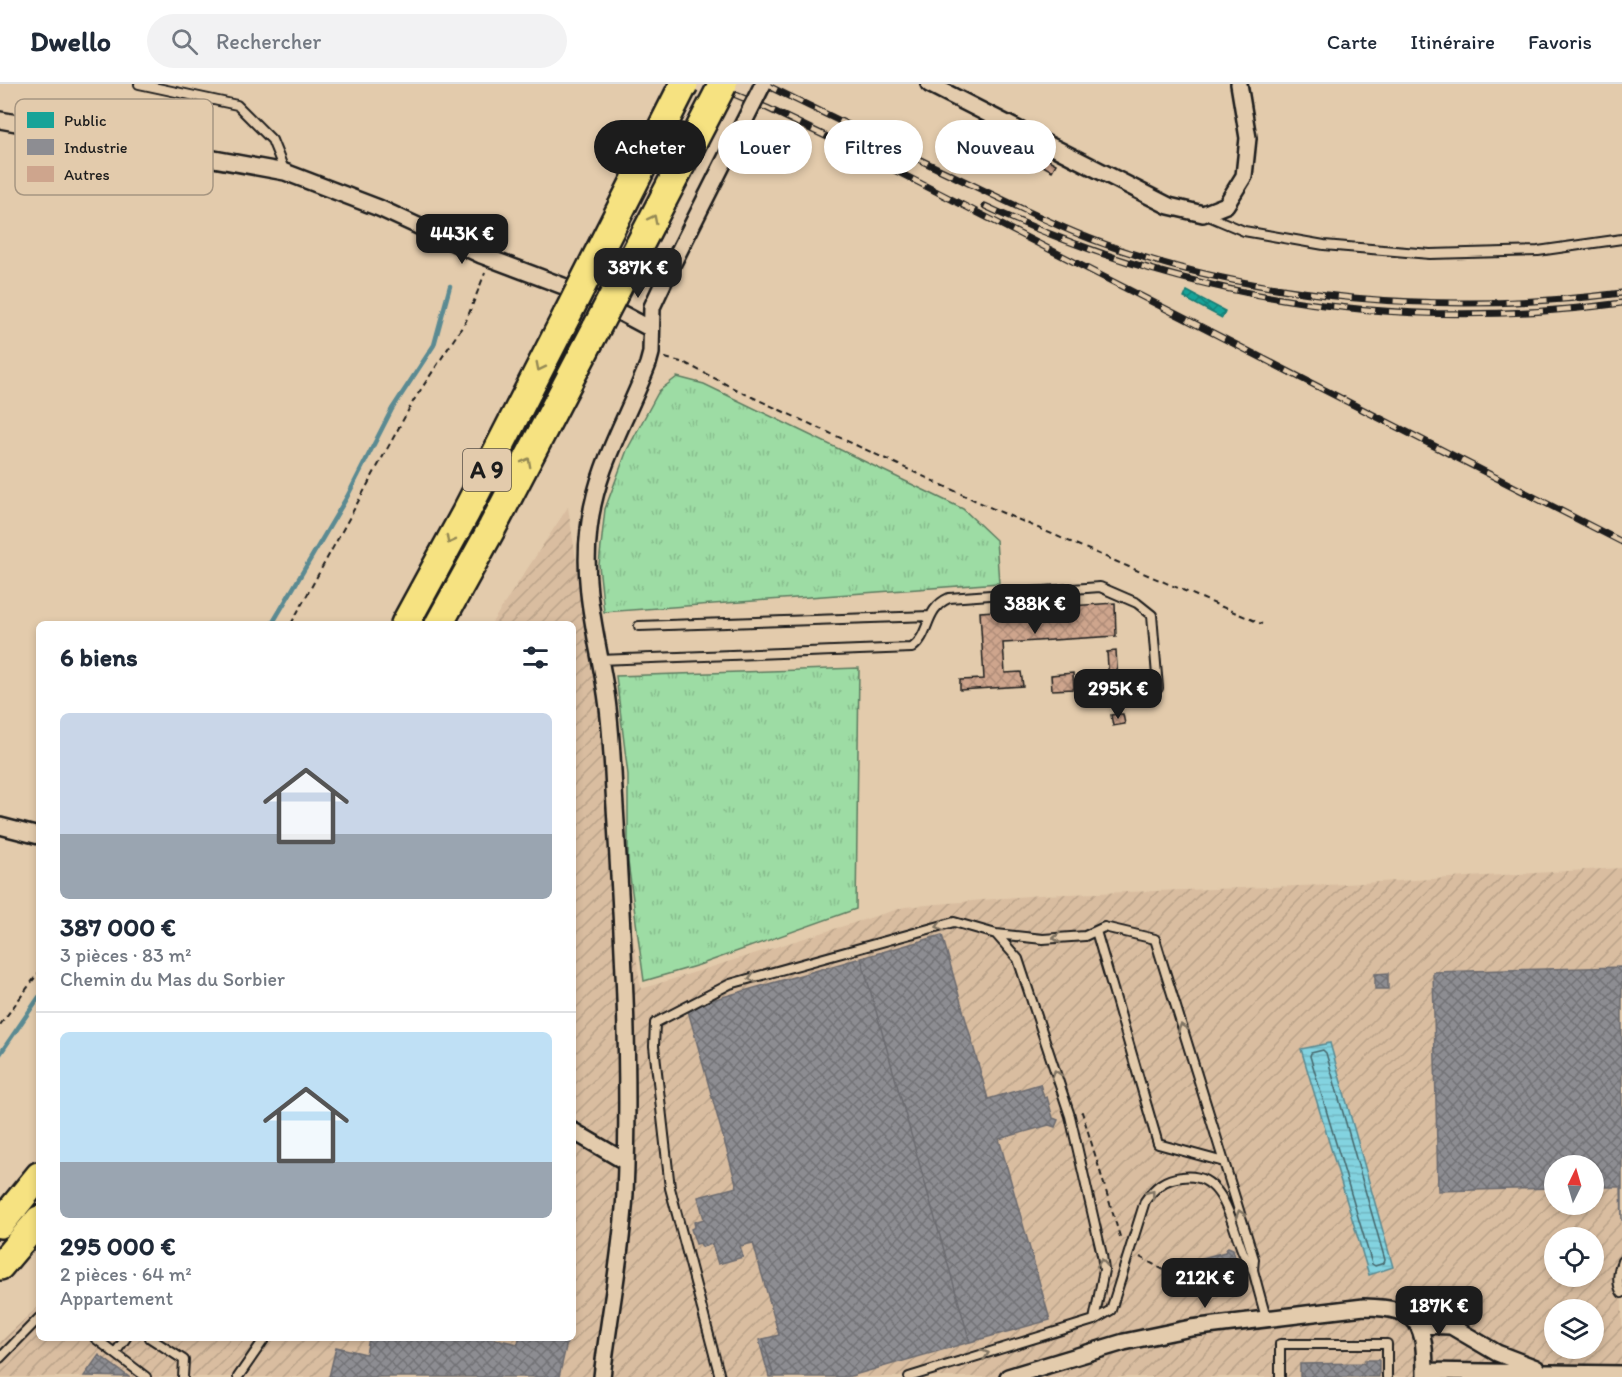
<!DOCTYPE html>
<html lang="fr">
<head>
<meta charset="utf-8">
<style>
  :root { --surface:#fff; --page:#f2f2f3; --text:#1f2937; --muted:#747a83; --line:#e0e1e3; --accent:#1c1c1c }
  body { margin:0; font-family:Itim,sans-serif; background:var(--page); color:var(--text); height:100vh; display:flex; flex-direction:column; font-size:22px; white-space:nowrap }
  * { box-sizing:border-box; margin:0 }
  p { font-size:20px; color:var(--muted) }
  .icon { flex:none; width:33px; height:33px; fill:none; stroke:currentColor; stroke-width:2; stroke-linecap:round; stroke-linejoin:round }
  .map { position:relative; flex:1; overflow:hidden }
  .side { position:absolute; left:36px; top:537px; width:540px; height:720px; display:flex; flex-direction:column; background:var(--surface); border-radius:9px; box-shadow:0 3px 9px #0003 }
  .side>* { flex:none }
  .top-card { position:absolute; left:594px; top:36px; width:570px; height:54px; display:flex; gap:12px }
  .needle { width:39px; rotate:5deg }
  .tools { position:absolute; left:1544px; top:1071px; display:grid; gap:12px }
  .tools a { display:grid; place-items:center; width:60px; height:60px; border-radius:50%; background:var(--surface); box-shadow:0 3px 9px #0003; font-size:30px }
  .price { position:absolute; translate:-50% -51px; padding:0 14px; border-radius:12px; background:var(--accent); color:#fff; font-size:20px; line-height:39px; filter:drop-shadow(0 2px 3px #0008) }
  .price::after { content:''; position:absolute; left:50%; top:36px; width:18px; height:14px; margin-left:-9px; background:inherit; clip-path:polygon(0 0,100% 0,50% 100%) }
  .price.on { background:#222; color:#fff }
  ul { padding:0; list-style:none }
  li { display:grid; align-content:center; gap:12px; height:318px; padding:0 24px }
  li+li { border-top:2px solid var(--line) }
  li span { display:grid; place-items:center; height:186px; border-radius:9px; color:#555 }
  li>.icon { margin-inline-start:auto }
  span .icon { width:108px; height:108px; fill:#fffc; stroke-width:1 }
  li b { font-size:26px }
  h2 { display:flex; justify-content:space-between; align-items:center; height:72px; padding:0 24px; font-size:26px }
  .tag { padding:0 21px; border-radius:27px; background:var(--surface); box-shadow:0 3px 9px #0003; font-size:21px; line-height:54px }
  .tag.on { background:var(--accent); color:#fff }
  header { display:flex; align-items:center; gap:36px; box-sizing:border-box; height:84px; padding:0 30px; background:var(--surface); border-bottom:2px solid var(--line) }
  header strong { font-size:28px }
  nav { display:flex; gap:33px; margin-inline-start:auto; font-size:21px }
  .search { width:420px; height:54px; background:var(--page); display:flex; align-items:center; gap:15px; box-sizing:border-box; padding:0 21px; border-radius:33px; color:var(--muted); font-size:22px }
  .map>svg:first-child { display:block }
  .industrial { fill:url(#industrial-furrows); fill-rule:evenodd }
  .grass { fill:url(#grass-tufts); stroke:#5c7c60; stroke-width:1.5 }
  .water { fill:url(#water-rules); stroke:#5a8a92; stroke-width:1.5 }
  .public { fill:url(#public-cross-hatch); stroke:#187a73; stroke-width:1.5 }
  .industry { fill:url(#industry-cross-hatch); stroke:#6b6b6f; stroke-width:1.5 }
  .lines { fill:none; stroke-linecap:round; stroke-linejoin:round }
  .shore { stroke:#45656a; stroke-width:1.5 }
  .stream { stroke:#5a8a92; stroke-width:4.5 }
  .building { fill:url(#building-cross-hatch); stroke:#1c1c1c; stroke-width:1.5 }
  .lane-casing { stroke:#1c1c1c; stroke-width:12 }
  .street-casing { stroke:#1c1c1c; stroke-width:20 }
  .highway-casing { stroke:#1c1c1c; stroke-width:32 }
  .path { stroke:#1c1c1c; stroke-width:2; stroke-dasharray:6 4.5; stroke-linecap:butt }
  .lane { stroke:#e3cbac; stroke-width:8 }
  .street { stroke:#e3cbac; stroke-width:15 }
  .highway { stroke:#f6e281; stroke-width:27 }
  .rail-casing { stroke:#1c1c1c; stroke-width:7 }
  .rail { stroke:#e3cbac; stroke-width:4.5; stroke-dasharray:14; stroke-linecap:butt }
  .street-bridge-casing { stroke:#1c1c1c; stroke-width:20; stroke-linecap:butt }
  .highway-bridge-casing { stroke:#1c1c1c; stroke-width:32; stroke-linecap:butt }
  .street-bridge { stroke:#e3cbac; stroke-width:15 }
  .highway-bridge { stroke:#f6e281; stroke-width:27 }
  .oneway { stroke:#948954 }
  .oneway2 { stroke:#807464 }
  .labels { text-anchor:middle; stroke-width:6; stroke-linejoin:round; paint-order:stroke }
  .shield { fill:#e3cbac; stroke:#585047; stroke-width:1.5 }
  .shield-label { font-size:24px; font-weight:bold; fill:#1c1c1c }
  .key { fill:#e3cbac; stroke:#a79681; stroke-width:1.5 }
  .key-label { font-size:16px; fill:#1c1c1c }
</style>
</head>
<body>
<header>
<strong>Dwello</strong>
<div class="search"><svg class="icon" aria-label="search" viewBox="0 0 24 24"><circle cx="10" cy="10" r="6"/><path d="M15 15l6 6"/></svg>Rechercher</div>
<nav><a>Carte</a><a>Itinéraire</a><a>Favoris</a></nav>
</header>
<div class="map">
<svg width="1622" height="1293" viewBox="0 0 1622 1293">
  <defs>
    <pattern id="industrial-furrows" width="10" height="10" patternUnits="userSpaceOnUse" patternTransform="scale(1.5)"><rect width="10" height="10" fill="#d9bda0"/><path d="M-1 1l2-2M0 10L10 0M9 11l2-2" fill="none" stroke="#baa289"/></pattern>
    <pattern id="grass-tufts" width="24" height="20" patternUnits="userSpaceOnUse" patternTransform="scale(1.5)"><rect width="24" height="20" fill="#9ddca4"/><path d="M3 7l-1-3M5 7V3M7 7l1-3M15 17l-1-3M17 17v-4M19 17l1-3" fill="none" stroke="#87bc8d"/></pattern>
    <pattern id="water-rules" width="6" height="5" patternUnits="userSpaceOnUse" patternTransform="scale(1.5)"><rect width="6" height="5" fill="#83d3e0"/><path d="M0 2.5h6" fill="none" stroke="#71b5c0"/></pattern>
    <pattern id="public-cross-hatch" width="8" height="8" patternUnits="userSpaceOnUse" patternTransform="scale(1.5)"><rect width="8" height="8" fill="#17a398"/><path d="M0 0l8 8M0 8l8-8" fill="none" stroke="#14847b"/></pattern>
    <pattern id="industry-cross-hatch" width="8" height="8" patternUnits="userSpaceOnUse" patternTransform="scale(1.5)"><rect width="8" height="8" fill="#8d8d92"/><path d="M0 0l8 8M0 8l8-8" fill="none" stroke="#727276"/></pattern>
    <pattern id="building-cross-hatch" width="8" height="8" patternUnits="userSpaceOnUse" patternTransform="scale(1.5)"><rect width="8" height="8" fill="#cea58d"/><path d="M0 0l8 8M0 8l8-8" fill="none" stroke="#b08d79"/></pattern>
  </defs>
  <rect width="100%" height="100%" fill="#e3cbac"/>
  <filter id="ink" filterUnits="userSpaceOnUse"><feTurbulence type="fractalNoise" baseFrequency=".0167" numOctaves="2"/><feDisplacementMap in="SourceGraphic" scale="12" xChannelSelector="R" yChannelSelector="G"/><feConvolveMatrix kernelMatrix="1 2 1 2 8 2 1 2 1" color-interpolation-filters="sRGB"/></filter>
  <g filter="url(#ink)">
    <!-- industrial -->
    <path class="industrial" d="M568 423 641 905 905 823 1040 811 1328 801 1622 784V1293H0V1258L39 1222V1254H573V540H491ZM1554 1082H1593V1120H1554ZM1554 1154H1593V1192H1554ZM1554 1226H1593V1264H1554Z"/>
    <!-- grass -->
    <path class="grass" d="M677 293 704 300 963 425 996 456 999 499 604 528 599 481 605 425 627 366 659 307Z
      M859 584 856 825 699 881 644 897 628 778V691L616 592Z"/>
    <!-- water -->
    <path class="water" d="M1330 959 1393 1183 1369 1191 1301 965Z"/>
    <!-- public -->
    <path class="public" d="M1187 207 1225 227 1222 234 1184 214Z"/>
    <!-- industry -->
    <path class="industry" d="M942 851 988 1015 1040 1000 1044 1014 1047 1013 1053 1034 1058 1036 1055 1043 1049 1041 999 1055 1050 1236 970 1258 861 874Z
      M861 874 970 1258 847 1293H774L763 1255 779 1251 753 1159 740 1162 743 1173 718 1180 712 1160 702 1163 700 1159 696 1160 691 1145 695 1143 694 1138 704 1135 698 1113 737 1103 687 923Z
      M1622 883V1137L1621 1103H1593V1082H1554V1104L1438 1107 1433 888Z
      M1388 889V905H1375V890Z
      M1228 1163 1233 1165 1237 1182 1235 1186 1230 1183 1206 1190 1202 1174 1225 1168Z
      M369 1254H491L518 1260 519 1254H568L559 1293H329L336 1263 366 1270Z
      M763 1255 774 1293H769L759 1256Z
      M99 1271 129 1293 84 1292Z
      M1365 1276H1379V1293H1300V1280L1365 1279Z"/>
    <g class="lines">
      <!-- shore -->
      <path class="shore" d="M1323 966 1326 969 1385 1176 1384 1179 1375 1182 1372 1180 1310 972 1311 969Z"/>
      <!-- stream -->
      <path class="stream" d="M272 540 347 413 392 325 434 261 450 202
        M0 970 39 913"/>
    </g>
    <!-- building -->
    <path class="building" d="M1038 70 1056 80 1052 87 1034 77Z
      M1115 519 1116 552 1003 559 1005 589 1021 588 1023 602 960 606V596L984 595 980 528Z
      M1116 567 1119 611 1110 612 1107 568Z
      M1073 589 1074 605 1052 606 1051 591Z
      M1118 630H1123L1125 640 1113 642 1111 631Z"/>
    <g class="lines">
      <!-- lane casing -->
      <g class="lane-casing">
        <path id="lane" d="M139 0 237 21 272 56 285 88
          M1206 131 1244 147 1324 161 1430 170 1538 167 1622 155
          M639 542 930 532
          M599 576 912 564C931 550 924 525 949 514L1100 503 1137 519 1152 531 1158 604
          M1096 847 1158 1060 1224 1078
          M996 850 1018 875 1070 1032 1102 1171 1104 1186 1094 1236
          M1622 1177C1618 1186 1616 1200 1622 1209
          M95 1254 146 1293
          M150 1254 184 1276 183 1293
          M115 1269 126 1254
          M0 1274 39 1234
          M238 1293 265 1254
          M720 1293 670 1104 654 962 655 939 730 900 954 838 996 850 1043 855 1085 852 1104 843 1155 855 1254 1175 1253 1186 1266 1234
          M909 1293 1094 1236 1111 1226 1145 1117C1155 1103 1164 1095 1182 1093 1233 1086 1231 1161 1253 1186
          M1280 1293V1260H1387V1293"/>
      </g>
      <!-- street casing -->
      <g class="street-casing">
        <path id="street" d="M929 0 1169 122 1203 130 1226 121 1244 92 1248 54 1239 0
          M0 36 285 88 379 124 481 171 587 211 651 245
          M0 742 39 752
          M573 1047 626 1078
          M1419 1241 1451 1242 1497 1269 1536 1284
          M1425 1287 1622 1290
          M602 1293C609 1231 622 1170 625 1109 631 975 622 840 614 706 612 672 611 637 605 603 596 549 582 501 589 445 595 385 627 335 648 280L651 269 652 223 666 193
          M1008 1293 1124 1258 1191 1244 1364 1223C1421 1224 1425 1239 1425 1293"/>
      </g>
      <!-- highway casing -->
      <g class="highway-casing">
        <path id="highway" d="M405 540 465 430 567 231
          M439 540 492 444 597 243
          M0 1140 39 1092
          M0 1182 39 1136"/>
      </g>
      <!-- path -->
      <path class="path" d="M665 274 685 279 739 307 996 426 1262 540
        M291 540 414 316 466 237 485 189
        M0 941 39 888
        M1081 1029 1082 1028 1121 1156
        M1140 1173 1195 1203 1241 1190"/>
      <!-- lane -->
      <use href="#lane" class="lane"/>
      <!-- street -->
      <use href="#street" class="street"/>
      <!-- highway -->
      <use href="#highway" class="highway"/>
      <!-- rail casing -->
      <g class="rail-casing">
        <path id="rail" d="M710 0 767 24 863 70 1622 458
          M764 0C824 29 883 58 943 87 992 110 1040 135 1091 155 1255 218 1449 231 1622 209
          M985 122C1188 217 1400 249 1622 219"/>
      </g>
      <!-- rail -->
      <use href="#rail" class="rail"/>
      <!-- street-bridge casing -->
      <g class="street-bridge-casing">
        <path id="street-bridge" d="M666 193 763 0"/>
      </g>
      <!-- highway-bridge casing -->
      <g class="highway-bridge-casing">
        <path id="highway-bridge" d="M567 231 684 0
          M597 243 723 0"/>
      </g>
      <!-- street-bridge -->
      <use href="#street-bridge" class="street-bridge"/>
      <!-- highway-bridge -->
      <use href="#highway-bridge" class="highway-bridge"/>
    </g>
    <!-- one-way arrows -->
    <defs><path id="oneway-chevron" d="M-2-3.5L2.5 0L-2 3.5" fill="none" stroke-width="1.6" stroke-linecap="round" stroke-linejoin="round" transform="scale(1.5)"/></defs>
    <g class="oneway">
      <use href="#oneway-chevron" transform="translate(653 135) rotate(-63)"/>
      <use href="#oneway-chevron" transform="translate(540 283) rotate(117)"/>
      <use href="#oneway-chevron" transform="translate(527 378) rotate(-62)"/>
      <use href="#oneway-chevron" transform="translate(450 456) rotate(118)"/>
    </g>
    <g class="oneway2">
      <use href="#oneway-chevron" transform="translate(940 842) rotate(165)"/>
      <use href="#oneway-chevron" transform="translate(1057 854) rotate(176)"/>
      <use href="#oneway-chevron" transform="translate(752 894) rotate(165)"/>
      <use href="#oneway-chevron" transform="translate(1182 944) rotate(-107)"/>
      <use href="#oneway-chevron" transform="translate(1056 990) rotate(-108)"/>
      <use href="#oneway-chevron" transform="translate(1151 1110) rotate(-51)"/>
      <use href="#oneway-chevron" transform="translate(1240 1130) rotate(-107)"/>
      <use href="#oneway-chevron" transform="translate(1102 1179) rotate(-94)"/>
      <use href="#oneway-chevron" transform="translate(985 1270) rotate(-17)"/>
    </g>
  </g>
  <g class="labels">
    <!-- shield labels -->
    <rect class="shield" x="463" y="365" width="48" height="42" rx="4.5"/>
    <g class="shield-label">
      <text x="487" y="394">A 9</text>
    </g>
  </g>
  <!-- legend -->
  <rect x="15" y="15" width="198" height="96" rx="9" class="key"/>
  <rect x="27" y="28" width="27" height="16" fill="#17a398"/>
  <rect x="27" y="55" width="27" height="16" fill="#8d8d92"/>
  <rect x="27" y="82" width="27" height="16" fill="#cea58d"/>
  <g class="key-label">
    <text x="64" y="42">Public</text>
    <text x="64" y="69">Industrie</text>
    <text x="64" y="96">Autres</text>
  </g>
</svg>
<div class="tools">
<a><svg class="needle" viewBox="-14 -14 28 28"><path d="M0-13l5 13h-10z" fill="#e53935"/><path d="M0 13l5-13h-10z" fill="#747a83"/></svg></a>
<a><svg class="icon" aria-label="locate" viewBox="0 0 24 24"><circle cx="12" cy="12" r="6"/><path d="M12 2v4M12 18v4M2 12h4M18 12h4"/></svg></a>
<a><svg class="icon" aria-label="layers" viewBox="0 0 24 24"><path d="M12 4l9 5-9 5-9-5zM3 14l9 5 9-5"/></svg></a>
</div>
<b class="price" style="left:462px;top:181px">443K €</b>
<b class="price on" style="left:638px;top:215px">387K €</b>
<b class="price" style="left:1035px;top:551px">388K €</b>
<b class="price" style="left:1118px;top:636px">295K €</b>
<b class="price" style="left:1205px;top:1225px">212K €</b>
<b class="price" style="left:1439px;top:1253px">187K €</b>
<div class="top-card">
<a class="tag on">Acheter</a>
<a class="tag">Louer</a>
<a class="tag">Filtres</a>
<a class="tag">Nouveau</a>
</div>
<section class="side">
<h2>6 biens<svg class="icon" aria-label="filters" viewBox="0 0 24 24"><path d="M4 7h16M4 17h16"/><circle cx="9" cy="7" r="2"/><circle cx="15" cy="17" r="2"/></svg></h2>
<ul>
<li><span style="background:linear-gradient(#c9d6e8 65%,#9aa5b1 0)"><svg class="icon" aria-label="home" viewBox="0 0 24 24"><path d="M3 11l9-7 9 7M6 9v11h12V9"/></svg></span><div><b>387 000 €</b><p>3 pièces · 83 m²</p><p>Chemin du Mas du Sorbier</p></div></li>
<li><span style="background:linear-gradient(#bfe0f5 70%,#9aa5b1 0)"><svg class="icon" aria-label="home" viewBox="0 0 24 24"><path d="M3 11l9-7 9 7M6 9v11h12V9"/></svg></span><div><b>295 000 €</b><p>2 pièces · 64 m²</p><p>Appartement</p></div></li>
</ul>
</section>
</div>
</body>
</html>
